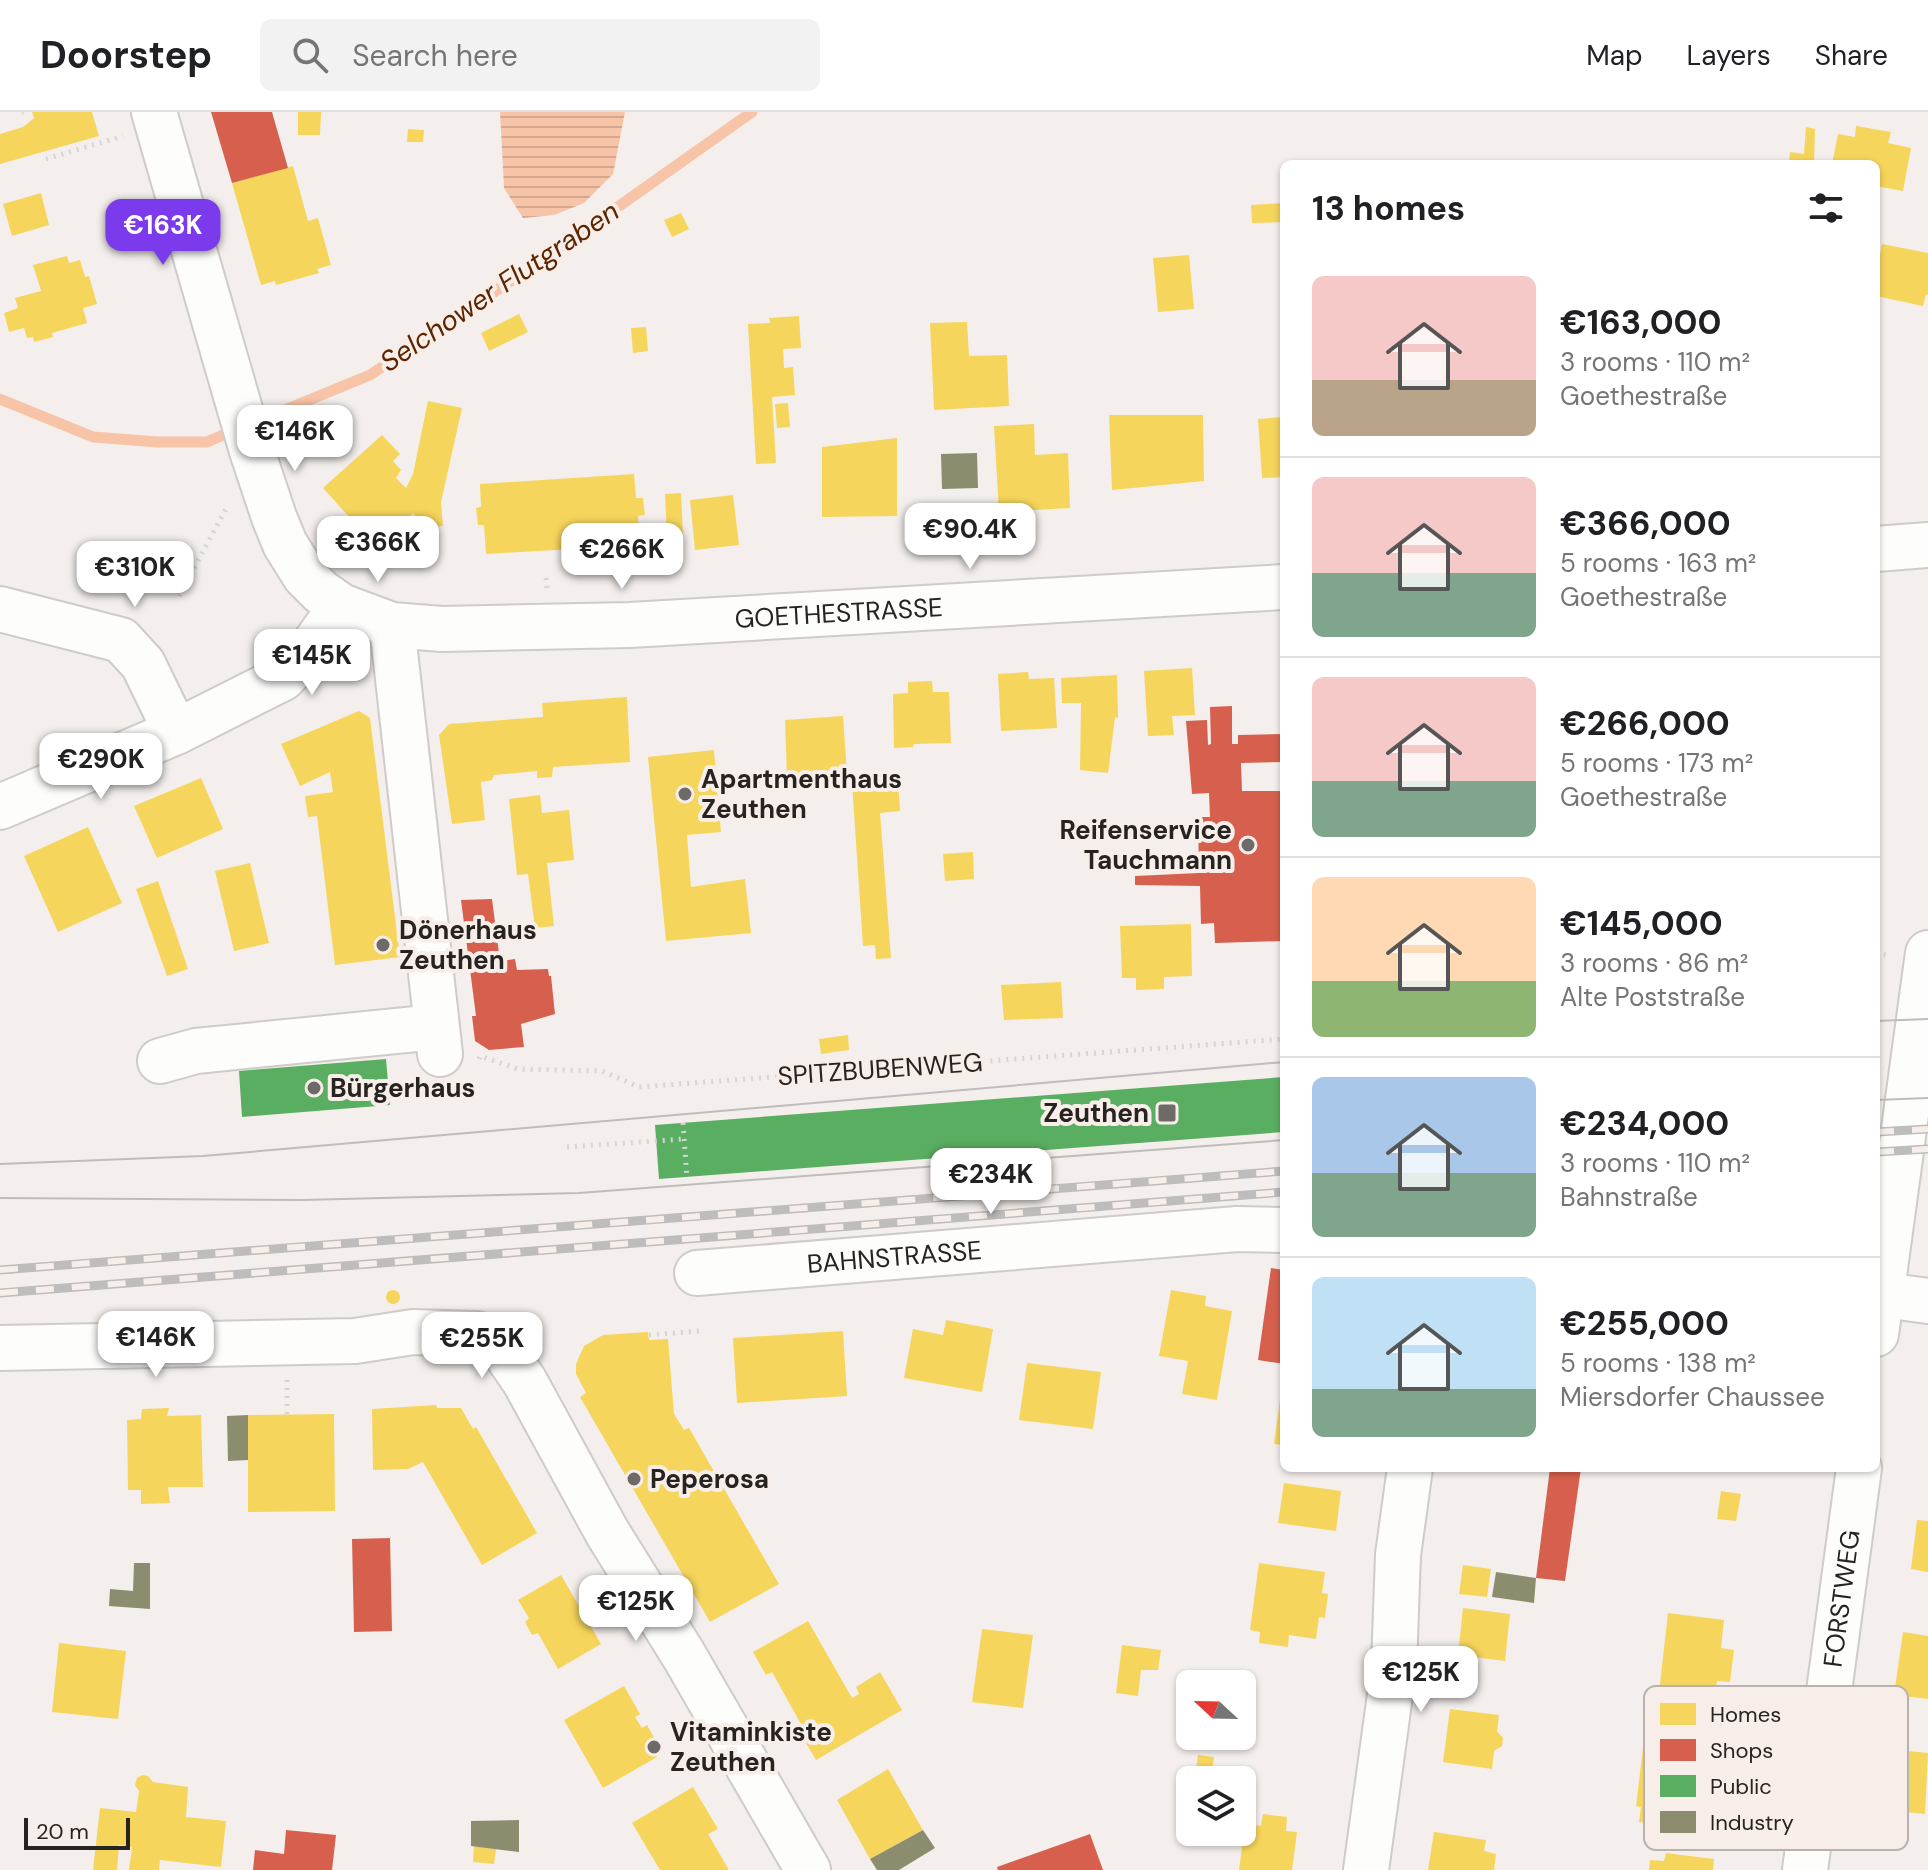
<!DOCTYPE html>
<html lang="en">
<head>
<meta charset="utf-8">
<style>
  :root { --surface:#fff; --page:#f2f2f2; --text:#202124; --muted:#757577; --line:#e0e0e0; --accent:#7c3aed }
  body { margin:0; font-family:"DM Sans",sans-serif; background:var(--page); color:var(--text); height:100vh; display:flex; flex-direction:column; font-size:30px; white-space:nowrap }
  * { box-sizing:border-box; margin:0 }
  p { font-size:26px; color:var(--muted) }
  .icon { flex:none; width:44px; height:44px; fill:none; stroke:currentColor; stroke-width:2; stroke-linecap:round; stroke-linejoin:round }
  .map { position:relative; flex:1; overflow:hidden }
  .drawer { position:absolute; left:1280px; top:48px; width:600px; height:1312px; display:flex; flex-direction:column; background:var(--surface); border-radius:12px; box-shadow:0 2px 6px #0004 }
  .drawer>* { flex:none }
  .needle { width:52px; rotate:292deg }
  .fabs { position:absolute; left:1176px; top:1558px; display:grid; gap:16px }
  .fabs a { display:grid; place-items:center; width:80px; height:80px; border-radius:12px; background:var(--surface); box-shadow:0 2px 6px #0004; font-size:40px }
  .scale { position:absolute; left:24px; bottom:20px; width:106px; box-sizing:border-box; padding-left:8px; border:4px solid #262321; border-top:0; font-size:22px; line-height:28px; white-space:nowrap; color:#262321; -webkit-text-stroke:6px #f7eee9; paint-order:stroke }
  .price { position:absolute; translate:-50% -68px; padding:0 18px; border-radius:16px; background:#fff; color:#222; font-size:26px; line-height:52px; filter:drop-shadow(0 2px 4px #0008) }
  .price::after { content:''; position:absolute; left:50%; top:48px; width:24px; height:18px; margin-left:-12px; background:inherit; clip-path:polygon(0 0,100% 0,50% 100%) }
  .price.current { background:var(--accent); color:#fff }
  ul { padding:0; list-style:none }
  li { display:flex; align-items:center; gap:24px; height:200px; padding:0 32px }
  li+li { border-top:2px solid var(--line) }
  li span { display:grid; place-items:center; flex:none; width:224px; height:160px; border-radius:12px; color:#555 }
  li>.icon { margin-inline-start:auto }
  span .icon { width:96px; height:96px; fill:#fffc; stroke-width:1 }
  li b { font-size:34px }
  h2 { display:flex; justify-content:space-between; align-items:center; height:96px; padding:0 32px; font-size:34px }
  header { display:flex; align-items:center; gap:48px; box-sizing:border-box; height:112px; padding:0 40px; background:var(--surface); border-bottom:2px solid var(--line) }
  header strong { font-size:38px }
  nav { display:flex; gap:44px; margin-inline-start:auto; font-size:28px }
  .search { width:560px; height:72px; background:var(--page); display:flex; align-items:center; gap:20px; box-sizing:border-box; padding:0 28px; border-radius:12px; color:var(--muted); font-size:30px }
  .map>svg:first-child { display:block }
  .water { fill:url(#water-rules) }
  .homes { fill:#f6d55c }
  .shops { fill:#d6604d }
  .public { fill:#5aae61 }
  .industry { fill:#8c8c6e }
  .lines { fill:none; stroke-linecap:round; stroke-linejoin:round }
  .stream { stroke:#f7c4a8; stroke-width:11 }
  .minor-casing { stroke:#cfcbc9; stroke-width:48 }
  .major-casing { stroke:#cfcbc9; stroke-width:48 }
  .path { stroke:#d6d5d3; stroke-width:5; stroke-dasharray:2 6; stroke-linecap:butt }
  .minor { stroke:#fdfdfc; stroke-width:44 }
  .major { stroke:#fdfdfc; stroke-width:44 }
  .tram { stroke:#bebdbc; stroke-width:2 }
  .rail-casing { stroke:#bebdbc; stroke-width:9 }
  .rail { stroke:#f7eee9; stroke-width:6; stroke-dasharray:18; stroke-linecap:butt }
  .poi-dot { fill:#6e6a68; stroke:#f7eee9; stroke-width:3 }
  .labels { text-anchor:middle; stroke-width:8; stroke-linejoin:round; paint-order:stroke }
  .street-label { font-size:26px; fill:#262321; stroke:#f7eee9 }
  .poi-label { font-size:26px; font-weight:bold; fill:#262321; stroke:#f7eee9; text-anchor:start }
  .water-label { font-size:28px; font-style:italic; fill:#5c2500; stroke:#f7eee9 }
  .key { fill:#f7eee9; stroke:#b8b1ad; stroke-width:2 }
  .key-label { font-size:22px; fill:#262321 }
</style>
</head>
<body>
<header>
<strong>Doorstep</strong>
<div class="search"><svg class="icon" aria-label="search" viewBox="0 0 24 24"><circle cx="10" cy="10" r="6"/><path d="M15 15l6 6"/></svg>Search here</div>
<nav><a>Map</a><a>Layers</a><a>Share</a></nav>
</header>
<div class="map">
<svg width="1928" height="1758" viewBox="0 0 1928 1758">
  <defs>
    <pattern id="water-rules" width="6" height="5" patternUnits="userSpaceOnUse" patternTransform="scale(2)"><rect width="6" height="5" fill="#f7c4a8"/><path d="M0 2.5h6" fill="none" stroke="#d4a890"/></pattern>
  </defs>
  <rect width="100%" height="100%" fill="#f4efec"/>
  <!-- water -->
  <path class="water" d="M500 0H625L613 62 584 91 554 103 523 106 504 76Z"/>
  <!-- homes -->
  <path class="homes" d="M32 0H92L99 24 0 52V22L23 15 34 6Z
    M298 0H321L320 23H298Z
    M1856 14 1891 20 1888 31 1911 36 1903 79 1876 74V52H1832L1838 22 1855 25Z
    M1806 15 1815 17 1814 52H1789L1790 40 1804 42Z
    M408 17 424 18 423 30H407Z
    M293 54 308 109 318 106 331 153 317 157 319 161 276 173 275 169 261 173 232 71Z
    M41 81 49 113 12 124 3 92Z
    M1284 91V110L1252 111 1251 93Z
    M681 101 689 117 672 125 664 108Z
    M1882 132 1928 141V183L1926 182 1923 194 1876 184V163Z
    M1189 143 1194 197 1158 200 1153 146Z
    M67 144 69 151 80 148 85 165 89 164 97 192 83 196 87 211 52 221 53 225 34 230 33 225 27 226 24 216 9 220 4 201 18 196 15 186 41 179 33 153Z
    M519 202 528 220 489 239 481 221Z
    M799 204 801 236 783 237 784 256 793 255 795 283 772 285 776 351 756 352 748 212 770 211 769 206Z
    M967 210 969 244 1007 243 1009 294 934 298 930 211Z
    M646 215 648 239 633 241 631 216Z
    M428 289 462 296 441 390 443 414 422 415 413 401 385 428 369 427 323 376 382 323 400 342 393 349 401 358 396 366 406 376 413 362Z
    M788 291 790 315 777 316 775 292Z
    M1109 303H1203L1204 369 1112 378Z
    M1284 305V365L1262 366 1258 307Z
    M1034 312 1035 343 1068 341 1070 396 999 400 994 314Z
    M897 326V404L822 405V335Z
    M634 362 636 386H643L645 403 638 404 640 433 486 442 484 413H478L476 396 481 395 480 372Z
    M681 381 683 422 667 423 665 382Z
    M733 383 739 433 695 438 690 388Z
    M1192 556 1195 603 1172 604 1174 623 1148 624 1144 559Z
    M1028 560 1029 567 1054 566 1057 616 1001 619 998 562Z
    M1117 563 1118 606 1115 605 1108 661 1080 658 1081 591H1062L1061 566Z
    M932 569 933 580H949L951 631 914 632 913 635 894 636 893 582 908 581V570Z
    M627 585 630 650 553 655 552 665 537 666V659L494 663 492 668 481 670 485 708 452 712 439 623 449 612 543 605 542 591Z
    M359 599 370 606 400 845 335 853 317 704 308 705 305 684 333 680 330 660 300 674 281 632Z
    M843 604 847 661 787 665 785 608Z
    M714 638 721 720 687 723 691 775 745 767 751 821 666 829 648 645Z
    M201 666 223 717 157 746 134 694Z
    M898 668 900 699 880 701 891 846 876 847 875 833 863 834 852 671Z
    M540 683 542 701 569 698 574 748 547 751 554 814 535 816 528 762 517 763 509 687Z
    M88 715 122 791 58 820 24 744Z
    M973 740 974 767 945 769 943 742Z
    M250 751 269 831 234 839 215 759Z
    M158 769 188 857 167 864 136 777Z
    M1191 812 1192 864 1164 865V877L1136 878V866H1122L1120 814Z
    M1061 870 1063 906 1004 908 1001 873Z
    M848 923 849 938 821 942 819 927Z
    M1171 1178 1206 1184 1205 1194 1232 1199 1217 1288 1182 1282 1188 1249 1159 1244Z
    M386 1185a7 7 0 1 1 14 0a7 7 0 1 1-14 0Z
    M946 1208 993 1217 982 1280 904 1266 913 1217 943 1223Z
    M843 1219 847 1284 737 1291 733 1226Z
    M648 1220 649 1228 668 1227 674 1302 684 1318 689 1316 779 1472 710 1510 580 1285 586 1281 576 1262V1252L584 1234 603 1223Z
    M1027 1251 1101 1260 1093 1317 1019 1308Z
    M1282 1273H1284V1333L1274 1332Z
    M436 1293 437 1296H461L473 1317 476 1315 537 1421 482 1453 423 1350 408 1357 373 1358 372 1297Z
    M169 1296 167 1304 201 1303 203 1375H168L170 1391 141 1392V1378H128L127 1308 141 1307 142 1297Z
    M334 1302 335 1399 248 1400V1303Z
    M1284 1371 1341 1379 1336 1419 1278 1411Z
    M1721 1379 1741 1382 1736 1409 1717 1407Z
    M1917 1408 1928 1409V1460L1911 1457Z
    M1259 1451 1325 1460 1322 1481 1328 1482 1325 1506 1319 1505 1316 1527 1289 1523 1288 1535 1259 1531 1260 1520 1250 1518Z
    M1463 1453 1491 1457 1487 1485 1459 1482Z
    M561 1463 601 1532 558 1557 538 1521 532 1523 525 1510 529 1506 518 1488Z
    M1463 1496 1510 1502 1505 1549 1458 1543Z
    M1668 1501 1724 1508 1721 1536 1734 1538 1730 1570 1717 1569 1713 1597 1658 1589Z
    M808 1509 852 1586 859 1582 856 1575 880 1560 902 1598 816 1648 803 1626 807 1623 772 1560 766 1563 753 1540Z
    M982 1517 1033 1523 1023 1596 972 1590Z
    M1903 1520 1928 1524V1587L1894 1583Z
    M59 1531 126 1539 118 1607 52 1600Z
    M1122 1533 1161 1538 1158 1558H1141L1138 1584 1116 1581Z
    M624 1574 640 1602 635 1605 642 1616 647 1613 662 1640 656 1643 657 1645 603 1676 564 1608Z
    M1450 1597 1499 1603 1497 1619 1503 1626 1502 1634 1494 1639 1492 1657 1443 1650Z
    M1644 1628 1715 1637 1707 1703 1674 1699 1672 1714 1639 1710 1641 1695 1636 1694Z
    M1887 1637 1928 1641 1925 1702 1880 1697Z
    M1198 1643 1214 1645 1211 1667 1195 1665Z
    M888 1657 923 1718 870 1747 837 1688Z
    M142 1663 148 1664 153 1670 188 1675 186 1705 226 1709 221 1755 160 1748 159 1758H129L132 1735 119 1733 117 1758H93L100 1696 136 1700 139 1679 135 1673 137 1666Z
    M693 1675 718 1717 708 1722 729 1758H660L632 1711Z
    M1263 1702 1287 1705 1286 1719 1297 1720 1292 1758H1239L1245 1712 1261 1714Z
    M1434 1720 1486 1728 1484 1739 1496 1742 1494 1758H1428Z
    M474 1734 496 1737 494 1752 473 1750Z
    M1666 1741 1714 1747 1713 1758H1649L1650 1748 1664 1749Z"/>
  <!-- shops -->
  <path class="shops" d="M211 0H272L288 56 232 71Z
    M1232 594V632H1238V623L1284 622V650L1241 651 1242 679H1284V829L1215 831 1214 811 1201 812 1200 774 1135 773V764L1199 761 1198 705H1210L1209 681 1192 682 1186 609 1207 608 1208 633 1211 632 1210 595Z
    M492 787 500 849 515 847 517 858 548 857 549 864H551L555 902 521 912 524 935 489 938 475 929 472 904H476L461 788Z
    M1271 1156 1284 1158V1252L1258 1248Z
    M1550 1356H1581L1565 1469 1536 1466Z
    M390 1426 392 1519 354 1520 352 1427Z
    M286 1718 336 1723 332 1758H253L255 1738 284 1742Z
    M1090 1722 1103 1758H998L997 1755Z"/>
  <!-- public -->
  <path class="public" d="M386 947 390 993 242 1005 239 959Z
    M1284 965V1020L659 1067 655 1013Z"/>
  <!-- industry -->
  <path class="industry" d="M977 341 978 376 942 377 941 342Z
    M248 1303V1348L228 1349 227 1304Z
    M134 1451H150V1497L109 1494 110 1477 133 1479Z
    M1496 1460 1536 1466 1534 1491 1492 1485Z
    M519 1708V1740L471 1734V1709Z
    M923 1718 935 1736 899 1758H877L870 1747Z"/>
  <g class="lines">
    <!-- stream -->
    <path class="stream" d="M0 287 93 325 158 330H207L237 317
      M253 311 370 263 557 138 752 0"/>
    <!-- minor casing -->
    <g class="minor-casing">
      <g id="minor">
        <path d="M0 497 121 528 143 552 176 620"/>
        <path d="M392 513 440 942"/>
        <path d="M0 695 176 620 283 566 310 538 341 494"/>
        <path d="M160 949 196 939 436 915"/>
        <path id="s1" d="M697 1161 1237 1117 1284 1118"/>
        <path d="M1876 1182 1928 1189"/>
        <path d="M0 1236 355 1229 413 1220 477 1222 499 1232 525 1270 607 1420 683 1542 808 1758"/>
        <path d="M1366 1758 1394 1554 1398 1443 1410 1356"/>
      </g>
    </g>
    <!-- major casing -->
    <g class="major-casing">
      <g id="major">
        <path id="s2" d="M154 0 252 339 274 405 285 432 305 464 321 480 341 494 392 513 442 517 630 513 1284 475"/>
        <path d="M1876 437 1928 433"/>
        <path d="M1876 1222 1928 841"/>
        <path id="s3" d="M1805 1758 1859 1356"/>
      </g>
    </g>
    <!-- path -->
    <path class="path" d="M23 0 24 1
      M46 47 123 24
      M546 466 547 478
      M179 484 228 393
      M1876 841 1891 844
      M479 947 480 944 518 957 602 959 639 975 1284 927
      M683 1011 687 1066
      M567 1035 684 1027
      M649 1223 700 1219
      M287 1268V1303"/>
    <!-- minor -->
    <use href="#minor" class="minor"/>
    <!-- major -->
    <use href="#major" class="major"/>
    <!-- tram -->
    <path class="tram" d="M1876 909 1928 907
      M1876 988 1928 986
      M0 1052 203 1044 1284 950
      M0 1086 303 1088 579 1081 1284 1028"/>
    <!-- rail casing -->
    <g class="rail-casing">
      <path id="rail" d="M1876 1020 1928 1017
        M1876 1040 1928 1037
        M0 1158 1284 1059
        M0 1181 1284 1080"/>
    </g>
    <!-- rail -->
    <use href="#rail" class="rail"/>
  </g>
  <!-- markers -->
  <g class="poi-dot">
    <circle cx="685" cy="682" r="8"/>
    <circle cx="1248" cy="733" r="8"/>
    <circle cx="383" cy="833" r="8"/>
    <circle cx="314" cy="976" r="8"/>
    <rect x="1157" y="991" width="20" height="20" rx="4"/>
    <circle cx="634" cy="1367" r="8"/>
    <circle cx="654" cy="1635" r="8"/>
  </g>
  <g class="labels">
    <!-- street labels -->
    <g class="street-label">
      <text dy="9" stroke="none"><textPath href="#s2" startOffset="1038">GOETHESTRASSE</textPath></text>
      <text transform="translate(880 957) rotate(-4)" y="9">SPITZBUBENWEG</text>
      <text dy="9" stroke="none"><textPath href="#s1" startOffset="198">BAHNSTRASSE</textPath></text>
      <text dy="9" stroke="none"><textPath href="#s3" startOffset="274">FORSTWEG</textPath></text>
    </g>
    <!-- poi labels -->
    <g class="poi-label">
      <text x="701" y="676">Apartmenthaus<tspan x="701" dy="30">Zeuthen</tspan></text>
      <text x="1232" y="727" text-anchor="end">Reifenservice<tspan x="1232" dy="30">Tauchmann</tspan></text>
      <text x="399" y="827">Dönerhaus<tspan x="399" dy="30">Zeuthen</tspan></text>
      <text x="330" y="985">Bürgerhaus</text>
      <text x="1149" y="1010" text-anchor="end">Zeuthen</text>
      <text x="650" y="1376">Peperosa</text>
      <text x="670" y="1629">Vitaminkiste<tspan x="670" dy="30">Zeuthen</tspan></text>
    </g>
    <!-- water labels -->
    <g class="water-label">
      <text transform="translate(499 174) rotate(-34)" y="10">Selchower Flutgraben</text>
    </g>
  </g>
  <!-- legend -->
  <rect x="1644" y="1574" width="264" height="164" rx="12" class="key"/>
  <rect x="1660" y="1591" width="36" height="22" fill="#f6d55c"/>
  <rect x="1660" y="1627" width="36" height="22" fill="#d6604d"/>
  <rect x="1660" y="1663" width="36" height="22" fill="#5aae61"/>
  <rect x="1660" y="1699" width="36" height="22" fill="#8c8c6e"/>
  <g class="key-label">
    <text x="1710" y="1610">Homes</text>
    <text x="1710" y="1646">Shops</text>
    <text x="1710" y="1682">Public</text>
    <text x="1710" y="1718">Industry</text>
  </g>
</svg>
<div class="fabs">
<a><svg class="needle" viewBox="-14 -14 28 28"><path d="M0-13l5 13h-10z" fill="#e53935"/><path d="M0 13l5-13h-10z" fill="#757577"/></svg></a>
<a><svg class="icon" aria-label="layers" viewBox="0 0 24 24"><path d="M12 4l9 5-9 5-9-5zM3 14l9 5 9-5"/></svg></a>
</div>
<div class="scale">20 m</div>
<b class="price current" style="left:163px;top:155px">€163K</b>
<b class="price" style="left:295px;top:361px">€146K</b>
<b class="price" style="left:970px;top:459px">€90.4K</b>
<b class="price" style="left:378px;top:472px">€366K</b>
<b class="price" style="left:622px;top:479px">€266K</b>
<b class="price" style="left:135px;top:497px">€310K</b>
<b class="price" style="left:312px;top:585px">€145K</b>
<b class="price" style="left:101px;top:689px">€290K</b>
<b class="price" style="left:991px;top:1104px">€234K</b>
<b class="price" style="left:156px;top:1267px">€146K</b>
<b class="price" style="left:482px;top:1268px">€255K</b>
<b class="price" style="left:636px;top:1531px">€125K</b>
<b class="price" style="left:1421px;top:1602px">€125K</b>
<section class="drawer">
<h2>13 homes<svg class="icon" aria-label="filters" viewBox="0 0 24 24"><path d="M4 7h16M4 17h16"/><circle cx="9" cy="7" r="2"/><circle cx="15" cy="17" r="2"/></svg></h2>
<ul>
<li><span style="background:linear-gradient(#f6c9c9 65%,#b9a48a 0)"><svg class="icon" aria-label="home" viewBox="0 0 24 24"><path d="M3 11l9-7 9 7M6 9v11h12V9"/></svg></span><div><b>€163,000</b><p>3 rooms · 110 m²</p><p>Goethestraße</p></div></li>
<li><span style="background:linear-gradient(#f6c9c9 60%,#7fa58c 0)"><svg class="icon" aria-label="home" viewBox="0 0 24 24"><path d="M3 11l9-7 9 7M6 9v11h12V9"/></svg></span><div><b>€366,000</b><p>5 rooms · 163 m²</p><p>Goethestraße</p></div></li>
<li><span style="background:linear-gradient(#f6c9c9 65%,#7fa58c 0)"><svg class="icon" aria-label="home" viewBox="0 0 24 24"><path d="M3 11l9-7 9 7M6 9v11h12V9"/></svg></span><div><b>€266,000</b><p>5 rooms · 173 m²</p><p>Goethestraße</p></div></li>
<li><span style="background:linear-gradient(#ffd9b3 65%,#8fb573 0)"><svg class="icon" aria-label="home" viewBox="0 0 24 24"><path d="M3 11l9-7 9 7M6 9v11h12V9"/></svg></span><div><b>€145,000</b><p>3 rooms · 86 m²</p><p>Alte Poststraße</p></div></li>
<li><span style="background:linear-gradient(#a9c7e8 60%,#7fa58c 0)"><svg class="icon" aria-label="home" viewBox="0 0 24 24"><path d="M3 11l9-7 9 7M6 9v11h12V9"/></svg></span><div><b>€234,000</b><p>3 rooms · 110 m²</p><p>Bahnstraße</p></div></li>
<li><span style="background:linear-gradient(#bfe0f5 70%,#7fa58c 0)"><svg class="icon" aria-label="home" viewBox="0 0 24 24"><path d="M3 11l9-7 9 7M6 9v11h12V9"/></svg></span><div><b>€255,000</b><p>5 rooms · 138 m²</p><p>Miersdorfer Chaussee</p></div></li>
</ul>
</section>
</div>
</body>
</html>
